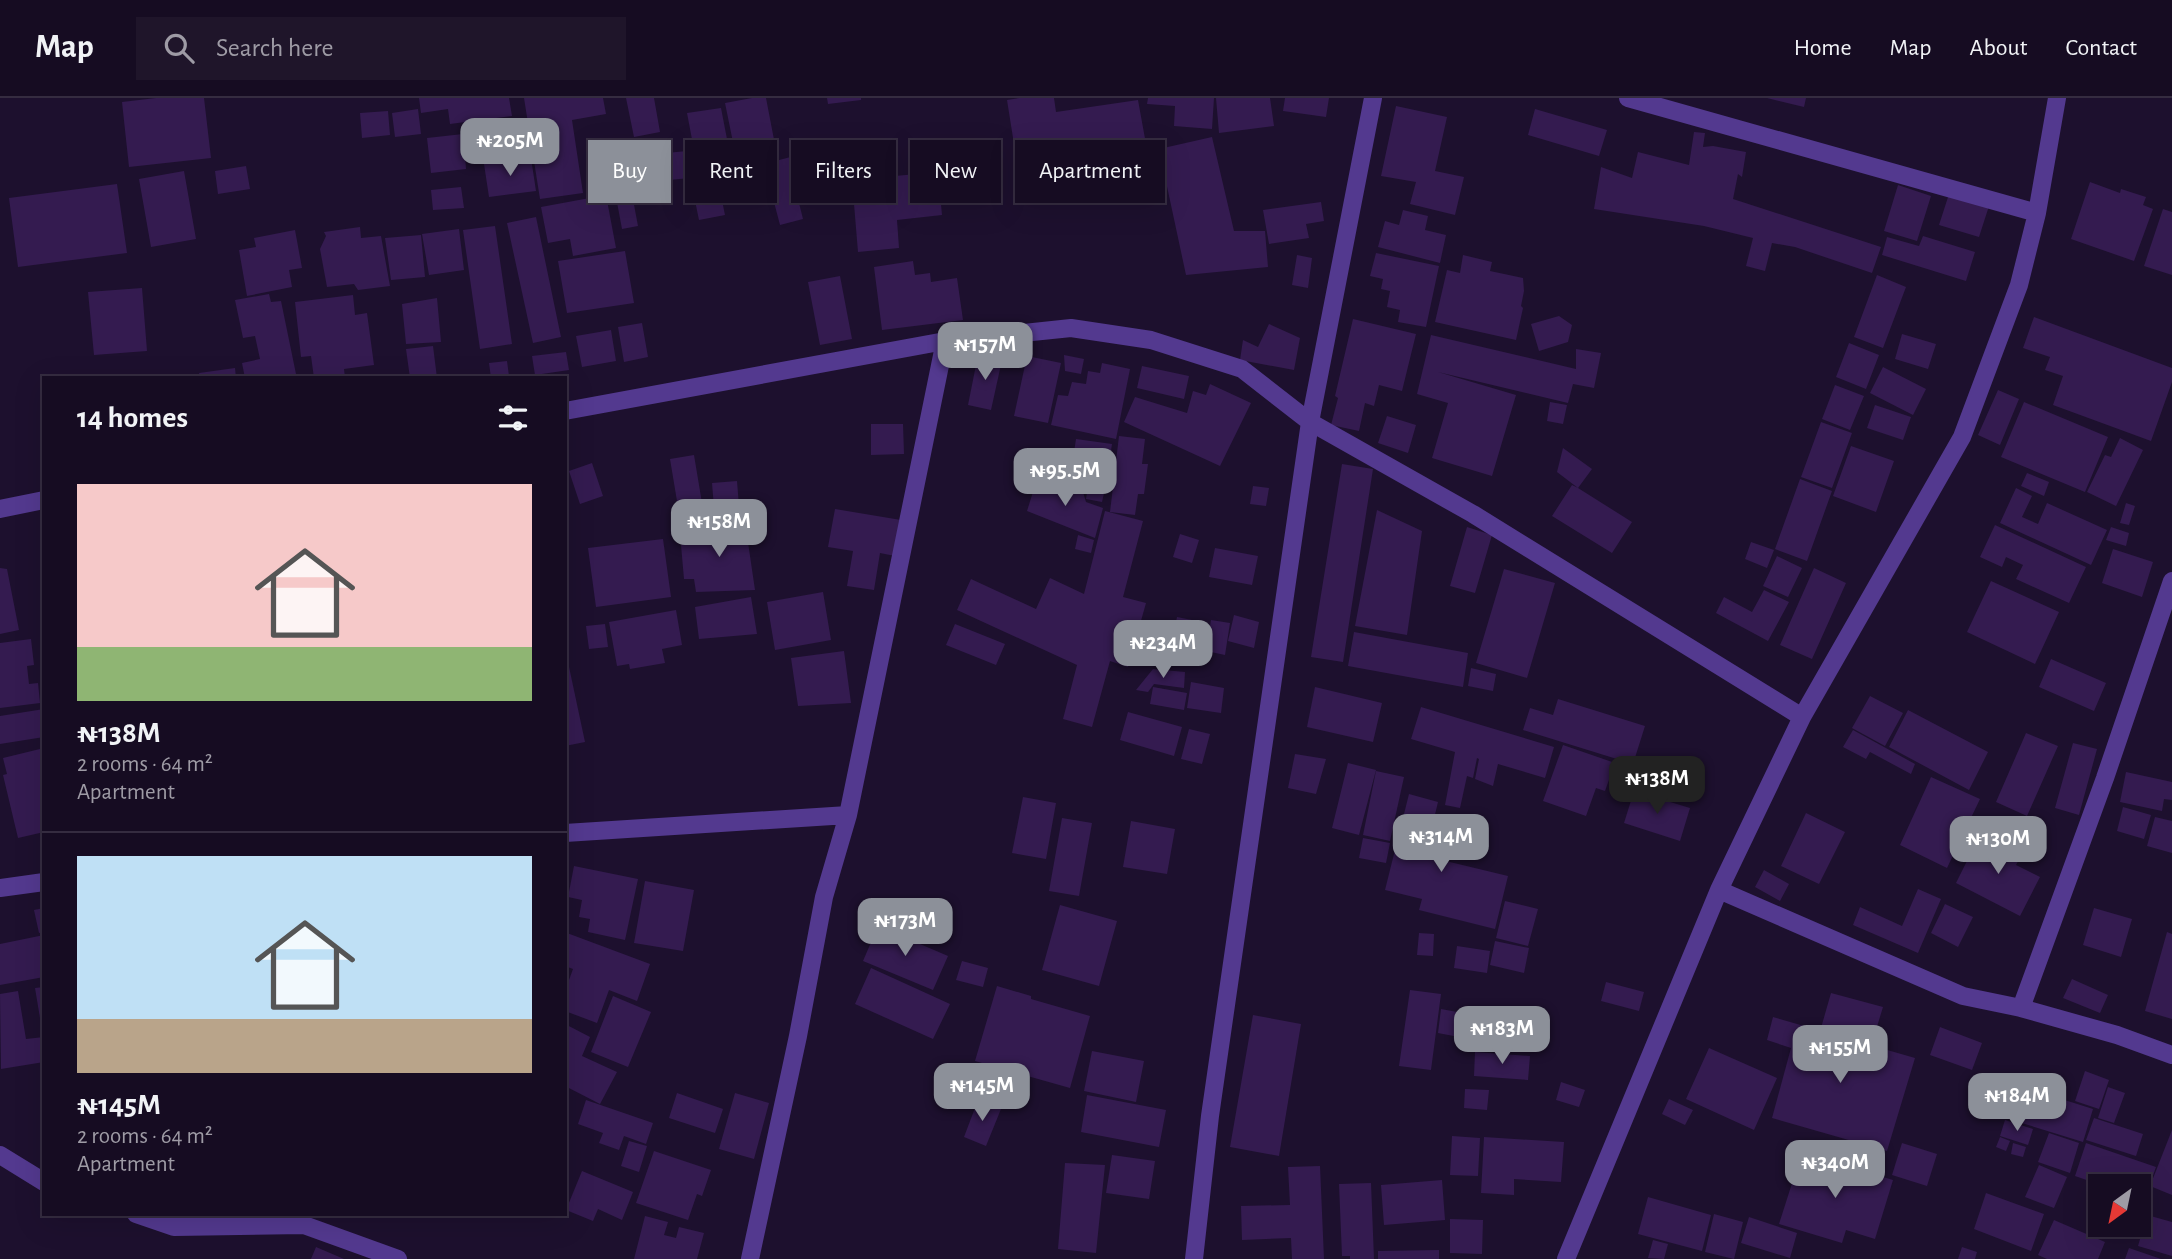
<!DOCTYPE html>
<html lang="en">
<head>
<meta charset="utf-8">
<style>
  :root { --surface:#160c22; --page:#1f152a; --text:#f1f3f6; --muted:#9e9ba5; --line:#352c40; --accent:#8c9099 }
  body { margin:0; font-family:"Alegreya Sans",sans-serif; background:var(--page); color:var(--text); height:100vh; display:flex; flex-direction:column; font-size:26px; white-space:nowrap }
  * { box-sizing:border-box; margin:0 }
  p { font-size:23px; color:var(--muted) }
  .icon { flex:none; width:38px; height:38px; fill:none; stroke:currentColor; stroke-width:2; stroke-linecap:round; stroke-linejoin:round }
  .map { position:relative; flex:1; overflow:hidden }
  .drawer { position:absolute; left:42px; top:278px; width:525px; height:840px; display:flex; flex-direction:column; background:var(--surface); border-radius:0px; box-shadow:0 7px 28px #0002,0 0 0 2px var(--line) }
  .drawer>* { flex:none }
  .top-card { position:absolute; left:588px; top:42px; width:665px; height:63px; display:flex; gap:14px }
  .needle { width:46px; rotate:213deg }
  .buttons { position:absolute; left:2088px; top:1076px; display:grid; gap:14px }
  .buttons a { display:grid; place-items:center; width:63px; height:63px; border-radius:0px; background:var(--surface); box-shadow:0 7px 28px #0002,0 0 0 2px var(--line); font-size:35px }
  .price { position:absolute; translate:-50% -60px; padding:0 16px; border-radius:14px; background:var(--accent); color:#fff; font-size:23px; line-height:46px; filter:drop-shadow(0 2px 4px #0008) }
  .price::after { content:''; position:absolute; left:50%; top:42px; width:21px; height:16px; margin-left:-10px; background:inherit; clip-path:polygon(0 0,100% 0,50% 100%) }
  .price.current { background:#222; color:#fff }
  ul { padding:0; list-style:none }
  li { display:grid; align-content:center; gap:14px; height:371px; padding:0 35px }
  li+li { border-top:2px solid var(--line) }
  li span { display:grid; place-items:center; height:217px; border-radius:0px; color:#555 }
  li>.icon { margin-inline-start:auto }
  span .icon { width:126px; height:126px; fill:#fffc; stroke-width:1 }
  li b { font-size:30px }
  h2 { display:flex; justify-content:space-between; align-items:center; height:84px; padding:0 35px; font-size:30px }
  .tag { padding:0 24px; border-radius:0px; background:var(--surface); box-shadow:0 7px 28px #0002,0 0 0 2px var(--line); font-size:24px; line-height:63px }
  .tag.current { background:var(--accent); color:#fff }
  header { display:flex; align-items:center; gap:42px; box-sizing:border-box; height:98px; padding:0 35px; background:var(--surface); border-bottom:2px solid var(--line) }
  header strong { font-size:33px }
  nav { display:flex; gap:38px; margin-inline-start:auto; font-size:24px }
  .search { width:490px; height:63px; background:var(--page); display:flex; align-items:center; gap:18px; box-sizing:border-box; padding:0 24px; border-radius:0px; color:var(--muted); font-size:26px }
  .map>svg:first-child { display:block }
  .building { fill:#341b50 }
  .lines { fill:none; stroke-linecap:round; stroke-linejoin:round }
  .minor { stroke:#53398f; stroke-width:18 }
</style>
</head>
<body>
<header>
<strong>Map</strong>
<div class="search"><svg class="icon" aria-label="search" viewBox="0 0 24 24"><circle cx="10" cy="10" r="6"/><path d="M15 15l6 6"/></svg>Search here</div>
<nav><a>Home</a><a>Map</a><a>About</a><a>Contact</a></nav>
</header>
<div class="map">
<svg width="2172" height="1161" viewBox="0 0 2172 1161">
  <rect width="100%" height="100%" fill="#1d102e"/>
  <!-- building -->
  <path class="building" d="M156 0H204L211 60 129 69 122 4Z
    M419 0H509L512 18 450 26 448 11 421 15Z
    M524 0H603L606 16 572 22 583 95 540 101Z
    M626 0H654L660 34 634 39Z
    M752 0H766L776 52 736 59 725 5Z
    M827 0H861V2L828 6Z
    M1019 0H1054L1056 14 1138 2 1146 46 1153 43 1162 92 1086 107 1076 58 1091 54 1017 65 1007 2Z
    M1148 0H1214L1212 31 1174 28 1175 8 1147 6Z
    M1216 0H1270L1274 28 1219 35Z
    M1285 0H1329L1326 19 1283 13Z
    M1767 0H1806L1804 9Z
    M1396 8 1447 19 1435 73 1464 79 1455 117 1410 106 1416 84 1381 78Z
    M721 10 732 67 698 73 687 15Z
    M418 11 421 36 395 39 392 15Z
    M1535 11 1607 32 1599 58 1528 37Z
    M388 13 390 37 362 40 360 15Z
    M523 23 526 50 483 54 480 28Z
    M1694 34 1705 35 1703 49 1713 48 1746 54 1742 79 1738 76 1733 101 1881 149 1872 175 1795 149 1772 145 1765 173 1746 168 1753 140 1704 128 1594 111 1601 69 1632 80 1638 54 1689 67Z
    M472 35 475 56 465 57 466 71 431 75 427 40Z
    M1212 39 1234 133H1265L1268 169 1186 177 1159 51Z
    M687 53 690 80 659 83 656 56Z
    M802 56 811 90 796 93 803 121 780 127 764 66Z
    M531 60 536 93 489 99 484 66Z
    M246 68 250 91 218 96 215 73Z
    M184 73 196 141 151 149 139 81Z
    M761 73 770 99 752 105 744 79Z
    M938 74 942 117 897 122 899 150 858 154 852 82Z
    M718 83 725 117 699 122 692 88Z
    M2090 84 2120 95 2121 91 2146 99 2143 107 2153 111 2134 163 2071 141Z
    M117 86 127 155 18 169 9 100Z
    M1898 87 1931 98 1917 143 1884 133Z
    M461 89 464 110 433 112 431 92Z
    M632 96 638 128 622 131 616 99Z
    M1949 96 1989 108 1979 139 1939 127Z
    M606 97 616 150 573 158 570 141 548 145 541 109Z
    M1321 104 1324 123 1306 126 1309 140 1269 146 1263 112Z
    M2163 111 2172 114V177L2144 168Z
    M1403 112 1428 118 1425 132 1446 137 1440 165 1378 149 1385 123 1399 127Z
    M536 119 561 239 533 245 507 125Z
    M495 128 512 246 480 251 463 132Z
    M360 129 361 140 381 138 390 188 358 192 354 186 327 189 320 151 326 138 324 134Z
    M459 131 464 172 429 177 422 136Z
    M295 132 302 170 289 172 292 189 247 198 239 152 256 149 254 140Z
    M421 137 425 179 391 182 385 140Z
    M1923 138 1975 154 1966 183 1882 157 1887 139 1919 148Z
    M625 153 634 205 567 215 558 163Z
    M1376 155 1439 168 1426 229 1398 224 1400 212 1387 209 1390 193 1381 191 1383 181 1370 178Z
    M1297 157 1312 160 1308 190 1292 187Z
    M1463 157 1492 164 1490 173 1523 180 1524 193 1521 208 1523 210 1516 242 1435 224 1447 172 1460 175Z
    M913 163 915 177 930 175 931 184 957 180 963 222 882 232 874 169Z
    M1877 177 1906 189 1883 250 1854 239Z
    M840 178 852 241 820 247 808 184Z
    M142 190 147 253 94 257 88 194Z
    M269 196 271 204 281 203 296 276 283 280H245L242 265 260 261 255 238 243 240 235 202Z
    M353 197 355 217 367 215 374 267 344 271 345 280H314L311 258 301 259 295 204Z
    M437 200 441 244 406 246 402 206Z
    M1559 218 1572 227 1568 244 1539 253 1531 226Z
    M2034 219 2172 270V284L2151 343 2053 307 2063 278 2045 272 2050 259 2023 250Z
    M1353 221 1416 236 1402 293 1379 287 1374 308 1365 305 1359 333 1331 327 1338 300 1335 298Z
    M642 225 648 259 624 264 618 229Z
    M1269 226 1300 240 1294 272 1240 262 1243 242 1258 249Z
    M611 232 616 263 582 269 576 238Z
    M1902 236 1936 246 1928 271 1895 261Z
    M1431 237 1576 271V251L1601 255 1594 290 1573 286 1568 305 1438 274 1516 297 1492 378 1432 360 1448 305 1417 296Z
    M1849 245 1879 257 1866 291 1836 279Z
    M433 248 437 280H410L406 251Z
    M566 254 569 272 535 277 532 258Z
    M978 257 1002 262 991 312 968 307Z
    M1064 257 1084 261 1081 276 1065 273Z
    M1027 258 1061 265 1048 325 1014 318Z
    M507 263 509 278 491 280 489 265Z
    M1102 265 1130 271 1116 341 1051 327 1058 297 1068 298 1072 284 1086 286 1088 273 1100 275Z
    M1142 268 1189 278 1184 301 1137 290Z
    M1883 269 1926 291 1913 317 1870 295Z
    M235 270 236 280H200L199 275Z
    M1210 286 1251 305 1220 368 1124 324 1135 299 1187 315 1193 293 1206 297Z
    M1835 287 1864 298 1850 332 1822 321Z
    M1998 292 2019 301 2000 347 1978 337Z
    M1550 304 1567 307 1563 326 1547 323Z
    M2024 304 2108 339 2085 394 2001 359Z
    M1875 307 1911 319 1903 342 1867 330Z
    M1387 318 1416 327 1408 355 1378 345Z
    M1821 324 1852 335 1832 390 1801 379Z
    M871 326H903L904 356 871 357Z
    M1119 338 1145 341 1142 366H1148L1144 396H1138L1135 417 1110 414Z
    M2120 340 2143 352 2116 408 2087 394 2105 357 2111 359Z
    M1076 341 1112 346 1106 386 1070 380Z
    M1851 348 1894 363 1876 414 1833 398Z
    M1563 350 1592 371 1578 390 1632 424 1612 455 1552 418 1572 387 1578 390 1557 374Z
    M694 357 703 411 679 415 670 361Z
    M592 365 603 398 580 406 569 373Z
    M1342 366 1373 371 1343 564 1311 559Z
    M2027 375 2049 384 2044 398 2021 388Z
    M1037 381 1046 383V387L1083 394 1086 404 1103 410 1095 440 1027 413Z
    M1800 381 1832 393 1807 463 1775 451Z
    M737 383 739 408 714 410 712 385Z
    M1088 388 1105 391 1102 404 1086 401Z
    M1253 388 1269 390 1266 408 1250 406Z
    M2016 390 2032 398 2022 419 2038 426 2047 405 2107 432 2091 467 2000 425Z
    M2126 405 2135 408 2129 427 2120 425Z
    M835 411 901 422 895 458 880 455 874 492 847 488 853 453 828 449Z
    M1377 412 1422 433 1407 537 1355 528Z
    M1105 413 1143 423 1123 499 1146 505 1128 569 1110 563 1092 629 1063 621 1077 567 957 512 971 481 1036 511 1050 480 1084 496Z
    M745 424 755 492 696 494 694 481H684L681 447 697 441 707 428Z
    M1995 427 2086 469 2069 505 2016 481 2023 467 2006 459 2002 469 1980 459Z
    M1467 429 1492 437 1475 495 1450 488Z
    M2111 429 2129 435 2126 448 2106 442Z
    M1180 436 1199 442 1192 465 1173 459Z
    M1078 437 1094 442 1091 455 1075 451Z
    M663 441 671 499 596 509 588 450Z
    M1751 444 1774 452 1767 470 1745 461Z
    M1215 450 1258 458 1252 487 1209 479Z
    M2113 451 2153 464 2142 499 2102 485Z
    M1777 458 1802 470 1788 499 1763 488Z
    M0 470 7 471 19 532 0 536Z
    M1814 470 1846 485 1812 561 1780 547Z
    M1504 471 1555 485 1527 580 1476 565Z
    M1991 483 2059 514 2035 566 1967 534Z
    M1764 492 1789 504 1768 543 1716 515 1724 499 1752 514Z
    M823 494 831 542 775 552 767 504Z
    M751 499 757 536 699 541 695 509Z
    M676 512 682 547 662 551 665 565 630 571 629 566 617 568 609 524Z
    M1234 517 1259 524 1254 550 1228 543Z
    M1177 519 1207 525 1201 560 1170 552Z
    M1211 522 1230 525 1225 557 1206 553Z
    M605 526 608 549 589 551 586 528Z
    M955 526 1005 546 996 567 946 547Z
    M1354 534 1468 555 1463 589 1348 568Z
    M31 541 34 567 27 568 29 586 38 585 40 605 0 610V545Z
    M565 550 585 644 565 648Z
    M844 553 851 605 798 608 791 560Z
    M2051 561 2106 585 2094 613 2039 589Z
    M1471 570 1496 576 1493 593 1468 588Z
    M1153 571 1185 574 1184 590 1154 586 1148 594 1136 592Z
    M1191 584 1224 590 1221 615 1187 610Z
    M1153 589 1187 595 1184 612 1150 606Z
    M1315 589 1382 605 1373 644 1307 629Z
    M1870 598 1903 615 1885 648 1852 630Z
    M1558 601 1645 628 1633 666 1523 632 1530 610 1553 617Z
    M1421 609 1554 649 1545 680 1498 666 1493 688 1475 681 1479 661 1477 660 1473 680 1467 678 1460 710 1445 707 1455 654 1411 641Z
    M44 611V639L0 646V618Z
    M1908 612 1988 654 1969 692 1889 649Z
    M1128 614 1182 629 1174 658 1120 642Z
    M1189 631 1210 636 1202 666 1181 661Z
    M1853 632 1915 666 1911 676 1870 654 1866 661 1843 649Z
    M2026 635 2058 648 2027 718 1996 704Z
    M2073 645 2097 651 2079 717 2055 710Z
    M1563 647 1615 665 1605 693 1596 690 1586 718 1543 703Z
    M44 650V734L18 740 3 677 7 676 3 660Z
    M1295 656 1326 661 1316 696 1288 690Z
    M1348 665 1376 672 1359 737 1332 730Z
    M1376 673 1404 679 1390 743 1363 737Z
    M2126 674 2172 684V702L2164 701 2162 713 2120 704Z
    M1931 679 1980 701 1947 770 1900 747Z
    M1634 693 1690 710 1680 743 1624 725Z
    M1409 696 1438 704 1425 758 1508 778 1495 831 1419 812 1422 801 1385 792Z
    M1023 699 1056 705 1046 761 1012 755Z
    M2123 709 2151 717 2144 741 2117 733Z
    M1806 715 1845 734 1819 786 1781 768Z
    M2155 719 2172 723V755L2147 748Z
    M1062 720 1092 725 1079 798 1049 793Z
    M1131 723 1175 731 1167 776 1123 769Z
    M1980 737 2021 758 2016 767 2040 779 2020 818 1956 785Z
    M1363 740 1390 745 1386 765 1359 760Z
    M574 768 638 781 625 842 588 834 590 821 579 819 582 802 568 799Z
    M1764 772 1789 786 1780 803 1755 789Z
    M645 783 694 792 683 853 634 845Z
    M1918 791 1941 801 1918 855 1853 827 1860 809 1902 828Z
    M1505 803 1538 811 1528 848 1496 840Z
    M1945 806 1973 819 1958 849 1931 835Z
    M1060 807 1117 823 1099 888 1042 872Z
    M44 810V834L39 835 34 812Z
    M2094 810 2132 821 2121 859 2083 847Z
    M878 828 948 858 933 892 863 863Z
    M2167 834 2172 836V921L2145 913Z
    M567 835 650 866 637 903 609 892 597 925 565 913V893L573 871 565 868V841Z
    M1419 835 1434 836 1433 858 1417 857Z
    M44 837V879L0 887V846Z
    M1495 843 1529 850 1524 875 1490 867Z
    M1457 848 1490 853 1487 875 1454 870Z
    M962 863 988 870 983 889 956 882Z
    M871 870 950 906 933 941 855 906Z
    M2072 881 2108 897 2100 915 2063 900Z
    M1606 884 1644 894 1639 913 1601 903Z
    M997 888 1031 898V901L1090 918 1070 990 975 963Z
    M44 889V932H42L35 890Z
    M1410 892 1441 896 1431 972 1399 968Z
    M18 893 26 941 44 939V964L1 971 0 896Z
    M1831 895 1883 909 1872 945 1821 930Z
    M613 898 651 914 628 969 591 954Z
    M1441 911 1468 916 1464 940 1438 935Z
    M1253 917 1301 926 1279 1058 1230 1049Z
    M1773 919 1915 960 1887 1053 1772 1020 1791 950 1767 942Z
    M565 926 590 939 582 958 617 974 600 1006 565 988Z
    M1940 929 1982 945 1972 972 1930 957Z
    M1709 950 1777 980 1754 1032 1686 1001Z
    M1092 953 1144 963 1136 1004 1084 993Z
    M1475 954 1530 958 1528 982 1474 978Z
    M2085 973 2109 982 2099 1011 2075 1003Z
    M2025 983 2049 992 2042 1012 2018 1003Z
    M1561 984 1585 992 1579 1009 1556 1002Z
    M2108 989 2125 995 2114 1025 2098 1020Z
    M1465 991 1489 992 1487 1012 1464 1010Z
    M677 995 723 1011 715 1035 669 1020Z
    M735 995 769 1005 754 1061 719 1051Z
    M1087 997 1166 1012 1159 1049 1081 1034Z
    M2052 998 2093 1011 2083 1044 2009 1021 2015 1004 2048 1015Z
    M1669 1001 1693 1012 1685 1027 1662 1016Z
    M586 1002 653 1025 646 1046 624 1038 619 1052 599 1045 603 1035 578 1026Z
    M978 1002 1001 1011 986 1048 964 1039Z
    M2094 1020 2143 1036 2136 1058 2086 1042Z
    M2005 1022 2033 1031 2028 1047 2000 1038Z
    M2172 1032V1097L2150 1088Z
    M2049 1035 2079 1045 2070 1075 2038 1064Z
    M1452 1038 1480 1040 1478 1078 1450 1077Z
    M1484 1039 1564 1044 1561 1084 1514 1081V1097L1481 1095Z
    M2000 1039 2010 1043 2006 1053 1996 1049Z
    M629 1043 647 1048 639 1074 621 1068Z
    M1902 1045 1937 1056 1927 1088 1892 1077Z
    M2013 1045 2026 1049 2023 1059 2011 1056Z
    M2086 1045 2156 1069 2144 1103 2138 1100V1088H2104L2075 1078Z
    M654 1053 711 1072 702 1098 697 1096 688 1122 636 1105Z
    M1802 1054 1893 1082 1875 1141 1846 1132 1842 1145 1779 1126Z
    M1112 1057 1155 1063 1149 1101 1106 1095Z
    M1065 1065 1105 1067 1096 1155 1058 1151Z
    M2039 1067 2067 1079 2054 1110 2025 1099Z
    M1320 1068 1324 1161H1292L1291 1140 1242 1142 1241 1108 1290 1107 1288 1069Z
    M582 1073 633 1094 622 1122 598 1111 593 1123 566 1112Z
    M1442 1082 1445 1122 1384 1127 1381 1087Z
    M1371 1085 1374 1161H1350V1158H1342L1339 1086Z
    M1986 1095 2044 1116 2031 1153 1974 1131Z
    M1648 1099 1711 1117 1702 1153 1638 1136Z
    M1714 1116 1743 1124 1734 1161 1705 1154Z
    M2147 1117 2172 1124V1158L2138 1148Z
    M645 1118 668 1124 664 1137 676 1140 679 1129 704 1135 697 1161H634Z
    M1749 1119 1797 1135 1790 1160 1741 1145Z
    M1450 1121 1483 1122 1482 1156 1450 1155Z
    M2054 1122 2105 1144 2098 1161H2047L2038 1157Z
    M1653 1142 1668 1146 1664 1161 1648 1160Z
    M316 1149 344 1161H311Z
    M1962 1149 1977 1154 1975 1161H1958Z
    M2129 1150 2161 1161H2125Z
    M1439 1152V1161H1378V1153Z"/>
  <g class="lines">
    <!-- minor -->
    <path class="minor" d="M1628 0 2037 115
      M565 313 945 243 1071 230 1151 242 1242 271 1310 324 1473 416 1802 619
      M0 411 44 402
      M565 735 848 717
      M0 790 44 784
      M1719 792 1963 898 2021 910 2117 937 2172 957
      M2021 910 2105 680 2172 483
      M0 1057 44 1084
      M136 1116 174 1129 304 1127 398 1161
      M750 1161 798 938 824 799 848 717 945 243
      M1194 1161 1210 1018 1310 324 1373 0
      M1566 1161 1719 792 1802 619 1962 339 2019 187 2037 115 2057 0"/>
  </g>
</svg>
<div class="buttons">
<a><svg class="needle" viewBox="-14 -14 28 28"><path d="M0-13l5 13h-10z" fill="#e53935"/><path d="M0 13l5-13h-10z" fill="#9e9ba5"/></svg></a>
</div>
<b class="price" style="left:510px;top:80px">₦205M</b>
<b class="price" style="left:985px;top:284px">₦157M</b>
<b class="price" style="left:1065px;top:410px">₦95.5M</b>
<b class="price" style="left:719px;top:461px">₦158M</b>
<b class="price" style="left:1163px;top:582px">₦234M</b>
<b class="price current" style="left:1657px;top:718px">₦138M</b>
<b class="price" style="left:1441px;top:776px">₦314M</b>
<b class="price" style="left:1998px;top:778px">₦130M</b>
<b class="price" style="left:905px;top:860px">₦173M</b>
<b class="price" style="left:1502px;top:968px">₦183M</b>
<b class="price" style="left:1840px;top:987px">₦155M</b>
<b class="price" style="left:982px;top:1025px">₦145M</b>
<b class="price" style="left:2017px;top:1035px">₦184M</b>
<b class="price" style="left:1835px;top:1102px">₦340M</b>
<div class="top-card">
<a class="tag current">Buy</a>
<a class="tag">Rent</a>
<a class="tag">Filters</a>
<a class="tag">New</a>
<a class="tag">Apartment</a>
</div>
<section class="drawer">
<h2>14 homes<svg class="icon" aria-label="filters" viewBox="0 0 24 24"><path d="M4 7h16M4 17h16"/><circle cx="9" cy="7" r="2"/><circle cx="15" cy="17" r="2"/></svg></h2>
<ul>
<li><span style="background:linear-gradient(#f6c9c9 75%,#8fb573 0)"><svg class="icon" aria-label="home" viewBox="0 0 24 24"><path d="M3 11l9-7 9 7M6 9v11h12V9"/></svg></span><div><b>₦138M</b><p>2 rooms · 64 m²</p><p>Apartment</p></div></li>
<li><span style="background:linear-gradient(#bfe0f5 75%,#b9a48a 0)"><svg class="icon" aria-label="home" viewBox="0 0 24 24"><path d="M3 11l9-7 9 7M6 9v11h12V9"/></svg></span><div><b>₦145M</b><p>2 rooms · 64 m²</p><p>Apartment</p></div></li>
</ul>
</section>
</div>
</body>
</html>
